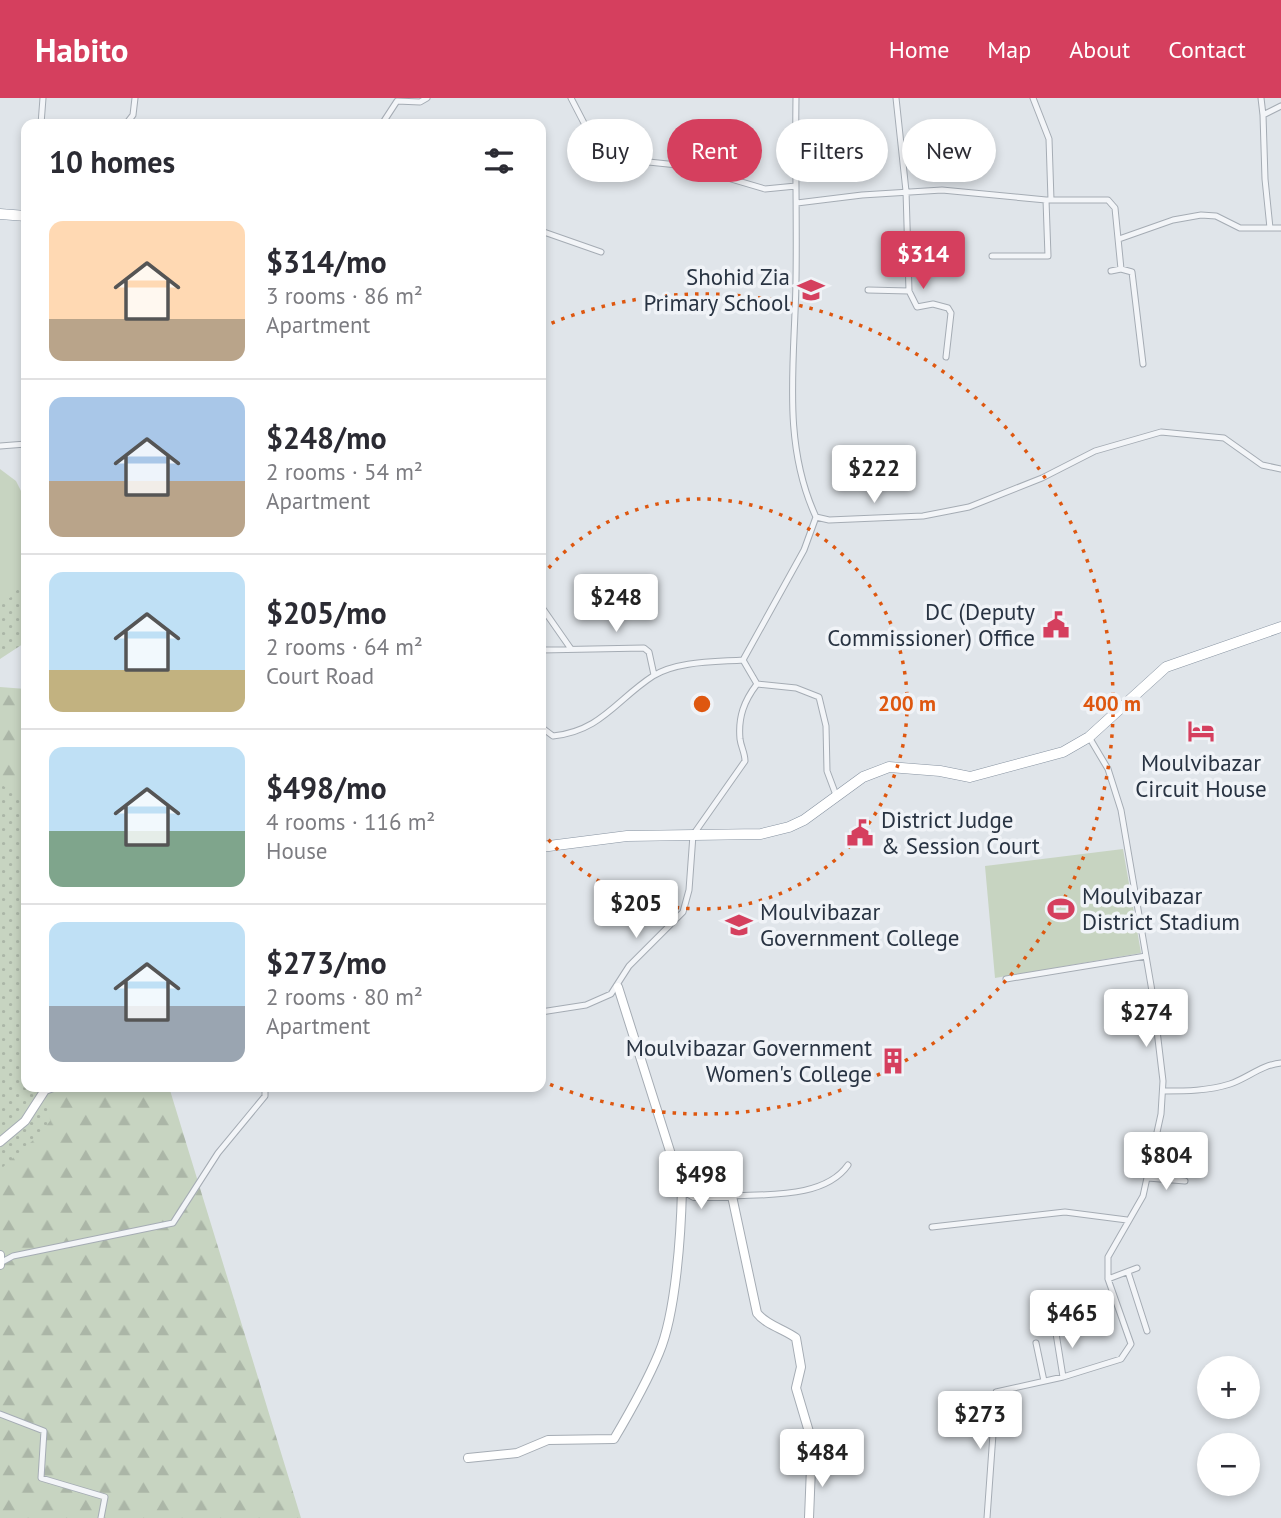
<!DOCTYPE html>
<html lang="en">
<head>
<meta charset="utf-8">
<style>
  :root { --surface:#fff; --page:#f7f7f7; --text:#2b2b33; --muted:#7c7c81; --line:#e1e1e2; --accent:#d53f5e }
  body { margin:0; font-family:"PT Sans",sans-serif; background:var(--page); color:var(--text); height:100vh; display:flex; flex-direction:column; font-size:26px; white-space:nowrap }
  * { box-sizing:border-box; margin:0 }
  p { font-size:23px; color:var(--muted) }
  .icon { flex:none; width:38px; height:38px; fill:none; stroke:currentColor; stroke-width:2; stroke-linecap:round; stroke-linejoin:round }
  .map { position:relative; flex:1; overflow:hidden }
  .drawer { position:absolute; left:21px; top:21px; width:525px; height:973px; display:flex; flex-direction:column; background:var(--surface); border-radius:14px; box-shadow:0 4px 10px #0003 }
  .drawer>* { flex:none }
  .banner { position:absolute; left:567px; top:21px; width:609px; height:63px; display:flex; gap:14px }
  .controls { position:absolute; left:1197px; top:1258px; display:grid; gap:14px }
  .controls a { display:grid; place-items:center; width:63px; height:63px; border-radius:50%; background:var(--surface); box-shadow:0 4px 10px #0003; font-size:35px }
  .price { position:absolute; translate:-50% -60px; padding:0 16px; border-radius:7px; background:#fff; color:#222; font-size:23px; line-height:46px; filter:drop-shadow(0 2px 4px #0008) }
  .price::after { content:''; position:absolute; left:50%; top:42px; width:21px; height:16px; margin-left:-10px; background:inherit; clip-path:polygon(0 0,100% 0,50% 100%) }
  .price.active { background:var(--accent); color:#fff }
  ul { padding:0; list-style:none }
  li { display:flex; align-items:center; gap:21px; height:175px; padding:0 28px }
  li+li { border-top:2px solid var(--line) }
  li span { display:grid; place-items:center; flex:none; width:196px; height:140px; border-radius:14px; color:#555 }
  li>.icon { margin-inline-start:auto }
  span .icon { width:84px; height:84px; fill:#fffc; stroke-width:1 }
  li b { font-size:30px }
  h2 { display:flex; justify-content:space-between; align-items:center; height:84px; padding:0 28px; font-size:30px }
  .tag { padding:0 24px; border-radius:32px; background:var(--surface); box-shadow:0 4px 10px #0003; font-size:24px; line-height:63px }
  .tag.active { background:var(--accent); color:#fff }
  header { display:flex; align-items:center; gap:42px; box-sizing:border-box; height:98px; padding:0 35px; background:var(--accent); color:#fff }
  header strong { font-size:33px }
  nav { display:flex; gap:38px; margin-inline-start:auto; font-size:24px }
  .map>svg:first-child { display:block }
  .forest { fill:url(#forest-firs) }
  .park { fill:url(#park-dots) }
  .pitch { fill:#c7d4c1 }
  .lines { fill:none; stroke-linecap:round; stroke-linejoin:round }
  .street-casing { stroke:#a5acb4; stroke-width:7 }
  .secondary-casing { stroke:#a5acb4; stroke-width:10 }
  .highway-casing { stroke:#8793a1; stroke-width:11 }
  .street { stroke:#f3f5f8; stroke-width:5 }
  .secondary { stroke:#fff; stroke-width:8 }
  .highway { stroke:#fff; stroke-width:10 }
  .ring { fill:none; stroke:#de570f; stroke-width:3.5; stroke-dasharray:3.5 7 }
  .labels { text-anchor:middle; stroke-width:7; stroke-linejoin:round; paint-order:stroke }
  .poi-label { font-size:23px; fill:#283342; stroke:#f0f3f7; text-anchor:end }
  .centre { fill:#de570f; stroke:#f0f3f7; stroke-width:3.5 }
  .ring-label { font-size:21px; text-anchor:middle; font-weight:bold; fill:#de570f; stroke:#f0f3f7; stroke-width:7; stroke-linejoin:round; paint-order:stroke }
</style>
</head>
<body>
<header>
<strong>Habito</strong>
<nav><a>Home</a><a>Map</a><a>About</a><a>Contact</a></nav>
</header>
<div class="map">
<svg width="1281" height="1420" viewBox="0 0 1281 1420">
  <defs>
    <pattern id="forest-firs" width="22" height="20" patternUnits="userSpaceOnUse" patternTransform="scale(1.75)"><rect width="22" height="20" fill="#c7d4c1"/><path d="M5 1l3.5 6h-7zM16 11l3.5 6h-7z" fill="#abb6a7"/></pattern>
    <pattern id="park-dots" width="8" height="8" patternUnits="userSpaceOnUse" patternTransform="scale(1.75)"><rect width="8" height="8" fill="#c7d4c1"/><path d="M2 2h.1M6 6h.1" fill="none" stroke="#abb6a7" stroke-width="1.8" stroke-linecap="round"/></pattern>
  </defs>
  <rect width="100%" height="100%" fill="#e0e5ea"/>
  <!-- forest -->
  <path class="forest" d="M0 589 26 591V989H169L301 1420H0Z"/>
  <!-- park -->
  <path class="park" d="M26 402V544L0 561V410Z
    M0 686 26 701V989H48L50 1023C36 1043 17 1055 0 1072Z"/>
  <!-- pitch -->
  <path class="pitch" d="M0 371 16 383 26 403V477L13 498 0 505Z
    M1123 751 1141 855 995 880 985 768Z"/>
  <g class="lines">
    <!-- street casing -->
    <g class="street-casing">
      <path id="street" d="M571 0 599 54 639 63 687 68 765 91 796 88
        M796 0C795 61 797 121 796 182 795 262 781 344 816 419
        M896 0 906 93 909 193 917 209 933 206 948 210 951 215 946 259
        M1033 0 1049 41 1051 102
        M1261 0 1263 17
        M41 26 43 0
        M126 26 133 17 135 0
        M382 26 397 3 420 4 427 0
        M797 105 862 97 942 92 1046 102H1108L1115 110 1121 171
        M1270 130 1265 81 1263 17 1281 8
        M541 133 601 154
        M1119 141 1173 122 1201 117 1216 118 1240 130H1281
        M992 158H1048L1046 102
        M1111 173 1121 171 1132 174 1143 266
        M868 192 909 193
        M0 348 26 346
        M541 508 571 551
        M541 552 644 550 649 554 654 577
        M743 562 757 586 796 590 819 599 826 628 827 673 836 697
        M541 629 553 638C601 633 616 602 653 578 677 563 715 564 743 562L804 452 816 419 829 422 923 418 969 409 1042 380 1095 353 1161 334 1224 340 1262 367 1281 371
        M1006 881 1146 858
        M541 914 586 907 611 896 629 868 683 814 689 792 693 737 745 663C745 655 741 649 740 641 738 619 744 603 757 586
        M1164 993C1186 993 1208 993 1230 986 1248 980 1261 967 1281 965
        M1148 1080 1185 1083
        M732 1098C768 1096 825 1100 848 1067
        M932 1129 1065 1114 1127 1122
        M2 1164 13 1158 173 1125 218 1055 265 998V989
        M1128 1174 1147 1233
        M1108 1181 1137 1170
        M1055 1229 1063 1279
        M1036 1245 1044 1283
        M0 1316 44 1333 41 1380 105 1399 101 1420
        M987 1420 996 1294 1063 1279 1121 1261 1131 1246 1108 1181V1159L1143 1098 1161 1016 1163 983 1153 899 1121 712 1108 671 1089 639"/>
    </g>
    <!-- secondary casing -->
    <g class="secondary-casing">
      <path id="secondary" d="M0 1044 25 1023 45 992 53 989
        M682 1091 694 1098H732L757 1215C766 1227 784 1231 796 1240L801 1269 796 1290 812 1344 809 1420
        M0 1157V1167
        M468 1360 517 1355 548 1342 614 1341C630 1314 647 1284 659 1255 676 1215 681 1135 682 1091L618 889"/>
    </g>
    <!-- highway casing -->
    <g class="highway-casing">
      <path id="highway" d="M0 116 26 118
        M541 749 627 738 761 736 789 729 804 722 863 679 889 669 940 673 970 679 1063 654 1089 639 1166 569 1281 529"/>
    </g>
    <!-- street -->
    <use href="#street" class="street"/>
    <!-- secondary -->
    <use href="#secondary" class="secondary"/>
    <!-- highway -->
    <use href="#highway" class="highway"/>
  </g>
  <!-- distance rings -->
  <g class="ring">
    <path d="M542 478A205 205 0 1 1 542 734"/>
    <path d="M542 229A410 410 0 1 1 542 983"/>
  </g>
  <!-- icons -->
  <defs>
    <g id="school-bare" transform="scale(2.1)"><path d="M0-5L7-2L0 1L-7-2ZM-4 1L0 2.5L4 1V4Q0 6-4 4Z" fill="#d53f5e" stroke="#f0f3f7" stroke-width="2.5" paint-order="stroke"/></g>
    <g id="civic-bare" transform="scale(2.1)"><path d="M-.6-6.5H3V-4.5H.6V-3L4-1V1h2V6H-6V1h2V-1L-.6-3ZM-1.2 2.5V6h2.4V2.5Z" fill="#d53f5e" stroke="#f0f3f7" stroke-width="2.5" paint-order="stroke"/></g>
    <g id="hotel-bare" transform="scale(2.1)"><path d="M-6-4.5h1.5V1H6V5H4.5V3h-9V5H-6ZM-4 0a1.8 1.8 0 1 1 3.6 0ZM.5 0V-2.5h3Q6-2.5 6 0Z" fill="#d53f5e" stroke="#f0f3f7" stroke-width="2.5" paint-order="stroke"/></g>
    <g id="stadium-bare" transform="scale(2.1)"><path d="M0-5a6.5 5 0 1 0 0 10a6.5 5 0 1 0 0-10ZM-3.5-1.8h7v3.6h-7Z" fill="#d53f5e" stroke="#f0f3f7" stroke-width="2.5" paint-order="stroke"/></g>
    <g id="university-bare" transform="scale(2.1)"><path d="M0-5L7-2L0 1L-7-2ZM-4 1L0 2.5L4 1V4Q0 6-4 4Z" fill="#d53f5e" stroke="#f0f3f7" stroke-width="2.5" paint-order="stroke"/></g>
    <g id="building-bare" transform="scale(2.1)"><path d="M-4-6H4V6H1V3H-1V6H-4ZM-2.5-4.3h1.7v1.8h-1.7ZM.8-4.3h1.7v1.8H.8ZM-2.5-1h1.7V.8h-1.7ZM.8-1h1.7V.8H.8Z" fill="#d53f5e" stroke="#f0f3f7" stroke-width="2.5" paint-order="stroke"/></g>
  </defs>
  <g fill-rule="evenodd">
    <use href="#school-bare" x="811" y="192"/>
    <use href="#civic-bare" x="1056" y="527"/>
    <use href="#hotel-bare" x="1201" y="633"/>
    <use href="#civic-bare" x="860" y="735"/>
    <use href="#stadium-bare" x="1061" y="811"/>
    <use href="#university-bare" x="739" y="827"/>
    <use href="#building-bare" x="893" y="963"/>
  </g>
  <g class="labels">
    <!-- poi labels -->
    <g class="poi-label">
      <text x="790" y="187">Shohid Zia<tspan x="790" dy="26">Primary School</tspan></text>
      <text x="1035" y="522">DC (Deputy<tspan x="1035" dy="26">Commissioner) Office</tspan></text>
      <text x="1201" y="673" text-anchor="middle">Moulvibazar<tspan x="1201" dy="26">Circuit House</tspan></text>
      <text x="881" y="730" text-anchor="start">District Judge<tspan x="881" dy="26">&amp; Session Court</tspan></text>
      <text x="1082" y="806" text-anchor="start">Moulvibazar<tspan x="1082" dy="26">District Stadium</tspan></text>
      <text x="760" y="822" text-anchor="start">Moulvibazar<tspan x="760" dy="26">Government College</tspan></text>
      <text x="872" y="958">Moulvibazar Government<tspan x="872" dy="26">Women's College</tspan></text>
    </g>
  </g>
  <circle cx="702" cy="606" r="10" class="centre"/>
  <g class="ring-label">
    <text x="907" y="613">200 m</text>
    <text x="1112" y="613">400 m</text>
  </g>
</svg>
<div class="controls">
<a>+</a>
<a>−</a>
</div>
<b class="price active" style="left:923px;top:193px">$314</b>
<b class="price" style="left:874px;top:407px">$222</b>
<b class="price" style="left:616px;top:536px">$248</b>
<b class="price" style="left:636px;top:842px">$205</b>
<b class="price" style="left:1146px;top:951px">$274</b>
<b class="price" style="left:1166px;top:1094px">$804</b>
<b class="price" style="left:701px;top:1113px">$498</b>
<b class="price" style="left:1072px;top:1252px">$465</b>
<b class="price" style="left:980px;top:1353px">$273</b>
<b class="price" style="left:822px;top:1391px">$484</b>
<div class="banner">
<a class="tag">Buy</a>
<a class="tag active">Rent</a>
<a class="tag">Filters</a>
<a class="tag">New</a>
</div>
<section class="drawer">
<h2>10 homes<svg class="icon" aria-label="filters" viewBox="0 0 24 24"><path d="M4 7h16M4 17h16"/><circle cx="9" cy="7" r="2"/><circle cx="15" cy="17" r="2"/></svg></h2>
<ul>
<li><span style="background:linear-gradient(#ffd9b3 70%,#b9a48a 0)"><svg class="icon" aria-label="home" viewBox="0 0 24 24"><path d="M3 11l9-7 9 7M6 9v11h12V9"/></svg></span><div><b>$314/mo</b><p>3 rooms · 86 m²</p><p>Apartment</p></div></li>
<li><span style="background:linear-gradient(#a9c7e8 60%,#b9a48a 0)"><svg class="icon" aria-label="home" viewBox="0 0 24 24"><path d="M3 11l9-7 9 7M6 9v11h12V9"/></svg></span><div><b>$248/mo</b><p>2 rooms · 54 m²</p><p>Apartment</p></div></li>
<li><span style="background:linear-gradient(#bfe0f5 70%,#c2b280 0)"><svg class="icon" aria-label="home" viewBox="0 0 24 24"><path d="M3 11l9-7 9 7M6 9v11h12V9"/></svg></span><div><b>$205/mo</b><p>2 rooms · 64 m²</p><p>Court Road</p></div></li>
<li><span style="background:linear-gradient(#bfe0f5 60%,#7fa58c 0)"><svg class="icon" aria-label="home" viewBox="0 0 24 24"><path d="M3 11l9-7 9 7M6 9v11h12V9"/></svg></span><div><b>$498/mo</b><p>4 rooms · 116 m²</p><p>House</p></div></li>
<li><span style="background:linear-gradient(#bfe0f5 60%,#9aa5b1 0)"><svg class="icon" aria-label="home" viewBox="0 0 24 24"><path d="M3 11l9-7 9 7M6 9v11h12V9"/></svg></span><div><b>$273/mo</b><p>2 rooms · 80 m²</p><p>Apartment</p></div></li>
</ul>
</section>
</div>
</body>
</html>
